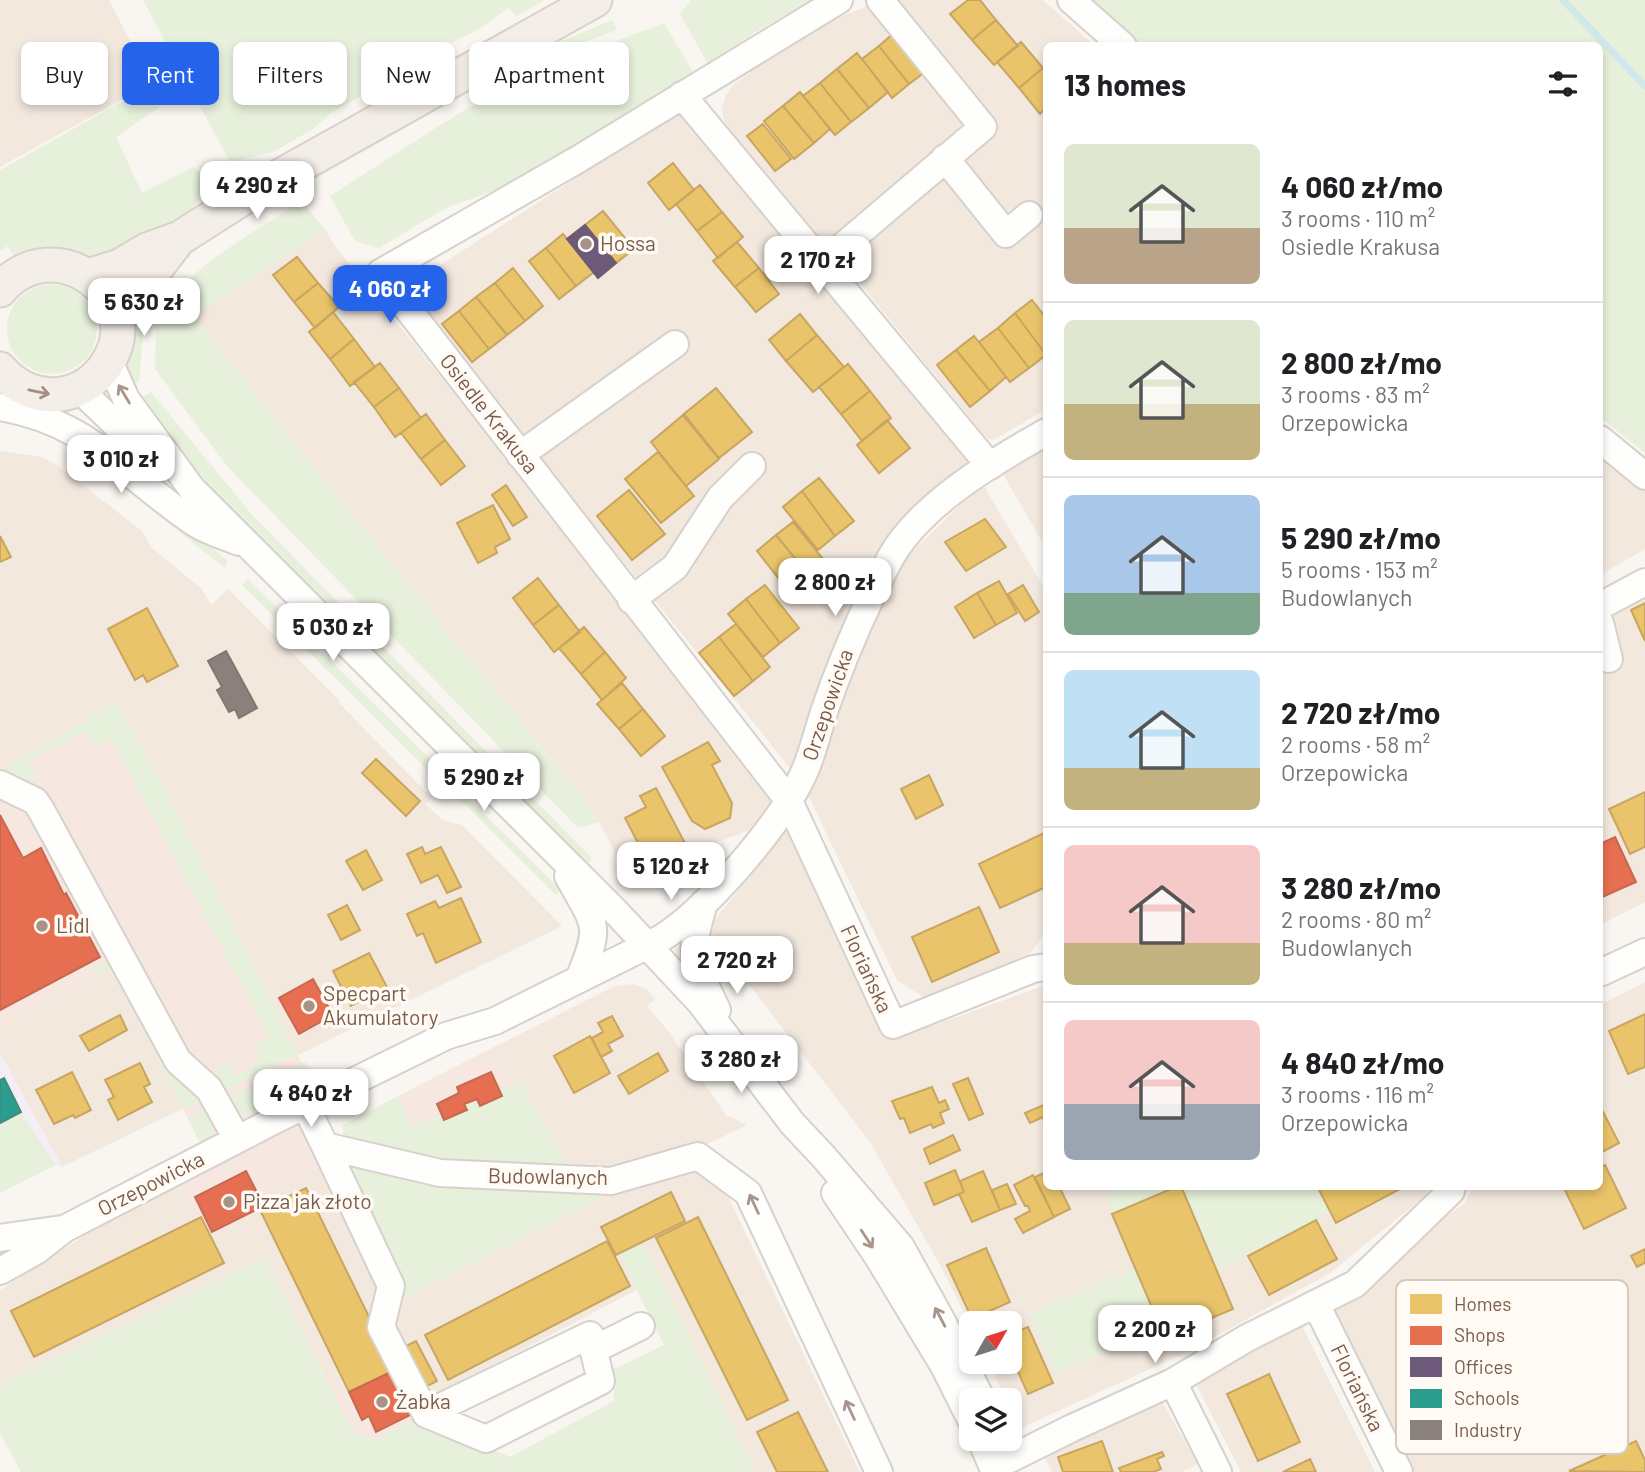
<!DOCTYPE html>
<html lang="en">
<head>
<meta charset="utf-8">
<style>
  :root { --surface:#fff; --page:#f2f2f2; --text:#202124; --muted:#757577; --line:#e0e0e0; --accent:#2563eb }
  body { margin:0; font-family:Barlow,sans-serif; background:var(--page); color:var(--text); height:100vh; display:flex; flex-direction:column; font-size:26px; white-space:nowrap }
  * { box-sizing:border-box; margin:0 }
  p { font-size:23px; color:var(--muted) }
  .icon { flex:none; width:38px; height:38px; fill:none; stroke:currentColor; stroke-width:2; stroke-linecap:round; stroke-linejoin:round }
  .map { position:relative; flex:1; overflow:hidden }
  .details { position:absolute; left:1043px; top:42px; width:560px; height:1148px; display:flex; flex-direction:column; background:var(--surface); border-radius:10px; box-shadow:0 4px 10px #0003 }
  .details>* { flex:none }
  .guide { position:absolute; left:21px; top:42px; width:665px; height:63px; display:flex; gap:14px }
  .needle { width:46px; rotate:51deg }
  .buttons { position:absolute; left:959px; top:1311px; display:grid; gap:14px }
  .buttons a { display:grid; place-items:center; width:63px; height:63px; border-radius:10px; background:var(--surface); box-shadow:0 4px 10px #0003; font-size:35px }
  .price { position:absolute; translate:-50% -60px; padding:0 16px; border-radius:14px; background:#fff; color:#222; font-size:23px; line-height:46px; filter:drop-shadow(0 2px 4px #0008) }
  .price::after { content:''; position:absolute; left:50%; top:42px; width:21px; height:16px; margin-left:-10px; background:inherit; clip-path:polygon(0 0,100% 0,50% 100%) }
  .price.current { background:var(--accent); color:#fff }
  ul { padding:0; list-style:none }
  li { display:flex; align-items:center; gap:21px; height:175px; padding:0 21px }
  li+li { border-top:2px solid var(--line) }
  li span { display:grid; place-items:center; flex:none; width:196px; height:140px; border-radius:10px; color:#555 }
  li>.icon { margin-inline-start:auto }
  span .icon { width:84px; height:84px; fill:#fffc; stroke-width:1 }
  li b { font-size:30px }
  h2 { display:flex; justify-content:space-between; align-items:center; height:84px; padding:0 21px; font-size:30px }
  .pill { padding:0 24px; border-radius:10px; background:var(--surface); box-shadow:0 4px 10px #0003; font-size:24px; line-height:63px }
  .pill.current { background:var(--accent); color:#fff }
  .map>svg:first-child { display:block }
  .residential { fill:#f2e8de }
  .commercial { fill:#f6e8e1 }
  .education { fill:#f6eef6 }
  .green { fill:#e7f0db }
  .homes { fill:#e9c46a; stroke:#c8a561; stroke-width:2 }
  .shops { fill:#e76f51; stroke:#c66950; stroke-width:2 }
  .offices { fill:#6d597a; stroke:#715a6c; stroke-width:2 }
  .schools { fill:#2a9d8f; stroke:#428a7b; stroke-width:2 }
  .industry { fill:#8a817c; stroke:#85766e; stroke-width:2 }
  .lines { fill:none; stroke-linecap:round; stroke-linejoin:round }
  .stream { stroke:#d0e8ea; stroke-width:7 }
  .minor-casing { stroke:#d7d1cb; stroke-width:30 }
  .major-casing { stroke:#dad1cc; stroke-width:37 }
  .minor { stroke:#fefefd; stroke-width:26 }
  .major { stroke:#f3eee8; stroke-width:33 }
  .oneway { stroke:#a48f83 }
  .oneway2 { stroke:#a8958b }
  .poi-dot { fill:#a69286; stroke:#fffaf3; stroke-width:2.5 }
  .labels { text-anchor:middle; stroke-width:7; stroke-linejoin:round; paint-order:stroke }
  .poi-label { font-size:21px; fill:#7a5c4d; stroke:#fffaf3; text-anchor:start }
  .street-label { font-size:21px; fill:#7a5c4d; stroke:#fffaf3 }
  .key { fill:#fffaf3; stroke:#d7cbc1; stroke-width:2 }
  .key-label { font-size:19px; fill:#7a5c4d }
</style>
</head>
<body>
<div class="map">
<svg width="1645" height="1472" viewBox="0 0 1645 1472">
  <rect width="100%" height="100%" fill="#f9f5f0"/>
  <!-- residential -->
  <path class="residential" d="M0 0H109L152 83 0 167Z
    M874 0H1043L1094 45 1046 46V409L994 440 988 439 984 435 832 249 826 251 764 179 768 176 728 128 723 118 722 108 726 95 734 84 750 73 751 70 837 18 863 8Z
    M682 110 970 465 879 553 790 768 403 289Z
    M325 230 338 250 532 489 776 796 761 826 692 851 648 874 620 862 592 809 278 424 194 315Z
    M1046 442V548L1000 469Z
    M0 451 42 457 58 466 142 531 152 548 202 589 211 605 228 589 340 701 339 703 432 798 426 805 443 820 462 825 562 926 298 1055 155 771 117 703 4 770 0 763Z
    M1600 454 1645 492V549L1600 575Z
    M982 483 1046 591V932L1031 952 932 1003 897 980 805 789 898 566Z
    M1645 577V902L1600 925V602Z
    M793 813 881 996 926 1025 932 1026 1046 985V1186L1429 1187 1425 1196 1330 1273 1191 1350 1021 1428 1010 1405V1400H1007L988 1362H1010V1323H971V1327L940 1265 870 1142 707 930 779 838Z
    M111 969 184 1108 62 1167 0 1053V1025Z
    M1645 982V1472H1400L1315 1309 1465 1203 1473 1187 1600 1186V1005Z
    M633 984 648 990 655 999 647 1006 668 1031 726 1115 747 1125 699 1148 608 1172 571 1171 521 1083 478 1055 615 986Z
    M322 1166 382 1288 394 1358 331 1389 264 1259 0 1384V1290L176 1176 201 1224Z
    M691 1168 724 1188 860 1472H756L641 1240 618 1252 637 1290 422 1402 384 1328 391 1305 620 1188Z
    M1298 1318 1375 1472H1241L1194 1380Z
    M1163 1404 1198 1464 1181 1472H1052L1041 1450Z"/>
  <!-- commercial -->
  <path class="commercial" d="M116 702 155 771 308 1075 303 1078 308 1087 307 1090 201 1143 111 970 0 1025V763L4 770Z
    M478 1055 521 1083 411 1127 398 1096Z
    M297 1116 322 1166 201 1225 176 1176Z
    M394 1358 423 1416 375 1440 353 1433 331 1389Z"/>
  <!-- education -->
  <path class="education" d="M0 1053 62 1167 56 1165 0 1193Z"/>
  <!-- green -->
  <path class="green" d="M143 0H544L517 16 508 8 479 29 400 69 378 86 331 113 313 129 273 152 230 162Z
    M691 0H811L755 32 708 64 680 14Z
    M1088 0H1645V453L1600 417V46L1138 45Z
    M612 20 617 30 512 68 235 224 203 244 156 286 185 255 223 227 528 55Z
    M664 23 693 72 578 149 518 182 446 208 379 248 355 241 330 196 453 117 531 73Z
    M166 77 170 100 116 137 142 193 194 167 210 181 193 209 217 194V199L111 260 16 259 8 246 0 251V170Z
    M302 201 325 230 195 316 278 424 592 809 599 822 578 828 227 466 155 369 156 312C196 265 250 234 302 201Z
    M7 329a45 45 0 1 1 90 0a45 45 0 1 1-90 0Z
    M137 298 145 308 139 381 129 387C118 356 129 329 137 298Z
    M151 392 254 517 589 855 592 859 587 865 194 473 136 401Z
    M84 446 227 560 225 568 81 454Z
    M248 579 450 779 445 788 242 585Z
    M116 702 155 771 298 1055 223 1091 217 1073 221 1065 228 1061 236 1075 260 1062 255 1045 269 1037 111 738 95 746 86 731 29 761 36 776C27 787 12 780 3 770Z
    M466 796 561 890 556 895 461 800Z
    M109 960 172 1075 193 1087 203 1101 185 1110 111 970 96 977 92 969Z
    M305 1062 311 1073 303 1078 308 1087 307 1090 253 1117 234 1110 228 1098Z
    M521 1083 571 1171 448 1166 343 1142V1125L398 1096 411 1126Z
    M206 1108 214 1129 211 1136 200 1142 187 1118Z
    M21 1112 56 1165 0 1193V1123Z
    M330 1149 620 1188 391 1305Z
    M1121 1187H1178L1112 1214 1108 1193Z
    M1181 1187H1317L1330 1211 1248 1256 1216 1270Z
    M641 1239 756 1472H21L0 1433V1384L264 1258 353 1433 375 1440 423 1416 510 1457 614 1401V1369L664 1345 618 1252Z
    M1135 1268 1161 1328 1055 1373 1029 1313Z"/>
  <!-- homes -->
  <path class="homes" d="M968 0H980L996 20 972 40 950 14Z
    M996 20 1018 46 994 65 972 40Z
    M895 32 926 71 909 84 879 46Z
    M1021 42 1043 68 1019 88 997 62Z
    M879 46 909 84 892 98 862 59Z
    M857 53 888 92 869 108 837 69Z
    M1043 68 1046 73V108L1040 114 1019 88Z
    M837 69 869 108 851 122 820 83Z
    M820 83 851 122 835 135 803 96Z
    M800 92 830 129 814 143 783 106Z
    M783 106 814 143 794 159 764 121Z
    M763 124 791 159 775 171 747 136Z
    M673 163 694 190 669 210 648 183Z
    M700 185 722 212 697 231 676 204Z
    M603 211 634 249 616 263 585 225Z
    M722 212 743 237 718 258 697 231Z
    M563 234 594 272 576 286 546 248Z
    M737 242 759 268 735 287 713 261Z
    M546 248 576 286 559 299 529 261Z
    M297 257 318 283 294 302 273 275Z
    M513 268 543 306 525 321 495 283Z
    M759 268 779 294 756 312 735 287Z
    M318 283 339 307 315 328 294 302Z
    M495 283 525 321 507 335 476 297Z
    M476 297 507 335 489 349 459 311Z
    M1032 300 1046 318V355L1015 313Z
    M459 311 489 349 472 362 442 324Z
    M333 312 354 339 330 359 309 332Z
    M1015 313 1046 355 1029 368 998 328Z
    M800 314 817 335 786 361 769 340Z
    M998 328 1029 368 1010 382 979 342Z
    M817 335 844 367 813 392 786 361Z
    M974 336 1006 377 990 391 956 350Z
    M354 339 375 367 350 386 330 359Z
    M956 350 990 391 970 407 937 365Z
    M380 363 399 388 374 407 354 382Z
    M848 364 870 391 841 414 819 387Z
    M399 388 421 418 395 437 374 407Z
    M716 388 752 432 719 458 684 414Z
    M870 391 891 418 862 441 841 414Z
    M426 414 445 440 421 459 401 433Z
    M683 415 719 459 686 486 651 442Z
    M887 420 910 448 879 473 857 445Z
    M445 440 465 466 441 485 421 459Z
    M658 452 694 496 661 523 625 479Z
    M819 478 854 521 835 536 802 491Z
    M506 485 527 517 513 526 492 495Z
    M629 490 665 534 632 560 597 516Z
    M802 491 835 536 818 550 783 507Z
    M493 505 510 539 495 547 497 553 478 563 457 523Z
    M985 519 1006 547 966 571 945 542Z
    M793 522 828 565 811 578 776 535Z
    M776 535 811 578 791 594 757 551Z
    M0 536 11 557 0 562Z
    M538 578 559 605 533 625 513 598Z
    M999 581 1017 613 996 625 977 593Z
    M765 585 799 628 780 643 746 599Z
    M1023 585 1039 612 1025 621 1008 594Z
    M977 593 996 625 974 638 955 607Z
    M746 599 780 643 763 657 728 614Z
    M1645 603V641L1631 610Z
    M559 605 580 632 554 652 533 625Z
    M147 608 178 666 147 682 143 675 135 680 108 629Z
    M736 624 770 667 753 681 719 637Z
    M584 627 605 652 581 674 559 648Z
    M719 637 753 681 734 696 699 653Z
    M605 652 626 678 602 700 581 674Z
    M622 683 643 709 619 729 597 704Z
    M643 709 665 736 641 756 619 729Z
    M708 742 720 761 712 765 732 803 730 818 705 829 692 821 662 767Z
    M376 759 420 801 406 816 362 773Z
    M929 775 943 805 916 819 901 789Z
    M656 788 688 849 651 868 625 818 646 807 640 796Z
    M1645 792V847L1630 854 1609 809Z
    M1046 832V887L1000 908 979 864Z
    M422 847 425 854 441 847 461 887 447 893 438 875 421 883 407 854Z
    M366 850 382 880 363 890 346 861Z
    M461 898 481 942 436 963 423 933 417 936 407 914 435 901 439 908Z
    M347 905 360 930 341 940 328 915Z
    M979 907 999 952 932 982 912 937Z
    M369 953 387 987 351 1006 333 971Z
    M1645 1014V1067L1628 1074 1609 1031Z
    M120 1015 127 1030 89 1051 80 1036Z
    M612 1016 623 1036 608 1044 612 1051 601 1057 592 1038 603 1032 598 1023Z
    M590 1036 610 1073 574 1093 554 1056Z
    M658 1053 668 1071 629 1094 618 1076Z
    M140 1063 150 1084 144 1087 152 1102 118 1120 108 1100 114 1097 105 1080Z
    M72 1072 91 1110 75 1118 73 1115 54 1124 36 1090Z
    M968 1078 983 1114 969 1120 953 1084Z
    M932 1087 939 1103 945 1100 949 1109 940 1113 944 1123 933 1128 931 1124 910 1133 904 1118 900 1119 892 1101Z
    M1046 1104V1120L1044 1121 1043 1117 1030 1123 1025 1113Z
    M1600 1106 1619 1143 1600 1153Z
    M953 1135 960 1150 930 1164 924 1149Z
    M1605 1165 1626 1208 1584 1229 1563 1186H1600V1168Z
    M955 1170 964 1192 934 1205 925 1183Z
    M983 1171 1000 1210 972 1222 959 1194 964 1192 960 1181Z
    M1046 1172V1186H1059L1070 1209 1054 1217 1035 1177Z
    M1033 1175 1054 1217 1023 1233 1015 1219 1030 1211 1028 1206H1025L1014 1185Z
    M1007 1184 1016 1204 1000 1210 992 1190Z
    M1178 1186H1181L1233 1309 1165 1338 1112 1214Z
    M1317 1186H1404V1187L1336 1223Z
    M306 1188 395 1370 349 1392 260 1210Z
    M671 1192 685 1221 616 1255 601 1227Z
    M201 1217 224 1263 34 1357 11 1311Z
    M698 1217 788 1400 747 1420 656 1238Z
    M1316 1220 1337 1259 1269 1295 1248 1256Z
    M607 1241 630 1286 448 1380 425 1335Z
    M986 1248 1010 1302 972 1319 947 1265Z
    M1645 1249V1263L1637 1267 1631 1256Z
    M1028 1327 1053 1383 1028 1394 1010 1354V1334Z
    M416 1341 437 1381 419 1390 398 1350Z
    M1269 1374 1300 1442 1258 1461 1227 1394Z
    M798 1412 828 1472H777L757 1432Z
    M1102 1441 1113 1472H1063L1058 1457Z
    M1636 1441 1645 1460V1472L1569 1471Z
    M1162 1452 1164 1456 1157 1459 1161 1469 1153 1472H1121L1119 1468Z
    M1310 1459 1316 1472H1283Z"/>
  <!-- shops -->
  <path class="shops" d="M0 815 23 858 41 848 64 895 66 893 100 957 0 1010Z
    M1615 837 1636 882 1600 898V844Z
    M313 979 333 1015 299 1034 279 998Z
    M491 1072 502 1096 480 1106 477 1099 464 1104 467 1110 444 1120 437 1104 459 1093 457 1087Z
    M246 1171 264 1206 212 1232 195 1197Z
    M395 1370 416 1412 376 1432 369 1416 362 1420 349 1392Z"/>
  <!-- offices -->
  <path class="offices" d="M585 225 616 263 598 278 567 239Z"/>
  <!-- schools -->
  <path class="schools" d="M4 1078 21 1112 0 1123V1080Z"/>
  <!-- industry -->
  <path class="industry" d="M226 651 257 708 239 718 235 709 229 712 217 690 222 687 208 661Z"/>
  <g class="lines">
    <!-- stream -->
    <path class="stream" d="M1563 0 1645 86"/>
    <!-- minor casing -->
    <g class="minor-casing">
      <path id="minor" d="M839 0 577 160 380 273 789 801 893 1025 1033 969 1046 967
        M1071 0 1123 46
        M682 95 990 466
        M945 158 1006 234 1029 215
        M822 264 983 127 880 0
        M109 361 126 399 192 489 614 910 700 1002 792 1123 823 1156 901 1247 942 1321 982 1400
        M79 389 159 466
        M0 407C91 422 124 476 195 523 208 532 225 536 239 542
        M1600 439 1645 476
        M520 455 675 344
        M631 600 675 567 720 498 752 466
        M1600 606 1645 582
        M1600 623 1609 659
        M0 784 35 801 40 808 178 1061 209 1089 237 1139
        M568 876C596 927 602 923 579 979
        M704 903C700 918 693 937 695 952 697 972 709 992 717 1010
        M1600 973 1645 952
        M305 1105 325 1146 440 1173 611 1181 698 1156 748 1193 879 1472
        M325 1146 391 1286 381 1327 426 1414 486 1439 601 1381 590 1335 426 1414
        M835 1193 878 1257 944 1366 971 1420
        M0 1238 62 1229
        M0 1271 36 1251 64 1229 273 1121 446 1036 495 1021 660 939C706 911 779 825 802 777 812 757 817 733 824 712 838 671 852 637 870 599 880 578 889 557 903 539 939 493 997 460 1046 432
        M1316 1304 1399 1472
        M593 1350 641 1326
        M1173 1382 1218 1472
        M980 1438 995 1472
        M994 1467 1072 1428 1173 1382 1247 1338 1355 1284 1451 1191 1452 1186"/>
    </g>
    <!-- major casing -->
    <g class="major-casing">
      <path id="major" d="M88 276 120 266 147 250 180 238 257 189 595 0
        M0 290C54 226 152 298 106 365 96 380 80 391 62 394 38 398 15 387 0 369
        M114 310 158 266 174 245"/>
    </g>
    <!-- minor -->
    <use href="#minor" class="minor"/>
    <!-- major -->
    <use href="#major" class="major"/>
  </g>
  <!-- one-way arrows -->
  <defs><path id="oneway-shaft" d="M-6 0H5M1.5-3L5.5 0L1.5 3" fill="none" stroke-width="1.6" stroke-linecap="round" stroke-linejoin="round" transform="scale(1.75)"/></defs>
  <use class="oneway" href="#oneway-shaft" transform="translate(39 392) rotate(12)"/>
  <g class="oneway2">
    <use href="#oneway-shaft" transform="translate(124 394) rotate(-121)"/>
    <use href="#oneway-shaft" transform="translate(754 1204) rotate(-115)"/>
    <use href="#oneway-shaft" transform="translate(867 1239) rotate(57)"/>
    <use href="#oneway-shaft" transform="translate(940 1317) rotate(-118)"/>
    <use href="#oneway-shaft" transform="translate(850 1410) rotate(-115)"/>
  </g>
  <!-- markers -->
  <g class="poi-dot">
    <circle cx="586" cy="244" r="7"/>
    <circle cx="42" cy="926" r="7"/>
    <circle cx="309" cy="1006" r="7"/>
    <circle cx="229" cy="1202" r="7"/>
    <circle cx="382" cy="1402" r="7"/>
  </g>
  <g class="labels">
    <!-- poi labels -->
    <g class="poi-label">
      <text x="600" y="251">Hossa</text>
      <text x="56" y="933">Lidl</text>
      <text x="323" y="1001">Specpart<tspan x="323" dy="24">Akumulatory</tspan></text>
      <text x="243" y="1209">Pizza jak złoto</text>
      <text x="396" y="1409">Żabka</text>
    </g>
    <!-- street labels -->
    <g class="street-label">
      <text transform="translate(489 414) rotate(52)" y="7">Osiedle Krakusa</text>
      <text transform="translate(828 705) rotate(-71)" y="7">Orzepowicka</text>
      <text transform="translate(866 969) rotate(65)" y="7">Floriańska</text>
      <text transform="translate(548 1177) rotate(1)" y="7">Budowlanych</text>
      <text transform="translate(151 1184) rotate(-27)" y="7">Orzepowicka</text>
      <text transform="translate(1357 1388) rotate(64)" y="7">Floriańska</text>
    </g>
  </g>
  <!-- legend -->
  <rect x="1396" y="1280" width="232" height="174" rx="10" class="key"/>
  <rect x="1410" y="1294" width="32" height="20" fill="#e9c46a"/>
  <rect x="1410" y="1326" width="32" height="19" fill="#e76f51"/>
  <rect x="1410" y="1357" width="32" height="20" fill="#6d597a"/>
  <rect x="1410" y="1389" width="32" height="19" fill="#2a9d8f"/>
  <rect x="1410" y="1420" width="32" height="20" fill="#8a817c"/>
  <g class="key-label">
    <text x="1454" y="1311">Homes</text>
    <text x="1454" y="1342">Shops</text>
    <text x="1454" y="1374">Offices</text>
    <text x="1454" y="1405">Schools</text>
    <text x="1454" y="1437">Industry</text>
  </g>
</svg>
<div class="buttons">
<a><svg class="needle" viewBox="-14 -14 28 28"><path d="M0-13l5 13h-10z" fill="#e53935"/><path d="M0 13l5-13h-10z" fill="#757577"/></svg></a>
<a><svg class="icon" aria-label="layers" viewBox="0 0 24 24"><path d="M12 4l9 5-9 5-9-5zM3 14l9 5 9-5"/></svg></a>
</div>
<b class="price" style="left:257px;top:221px">4 290 zł</b>
<b class="price" style="left:818px;top:296px">2 170 zł</b>
<b class="price current" style="left:390px;top:325px">4 060 zł</b>
<b class="price" style="left:144px;top:338px">5 630 zł</b>
<b class="price" style="left:121px;top:495px">3 010 zł</b>
<b class="price" style="left:835px;top:618px">2 800 zł</b>
<b class="price" style="left:333px;top:663px">5 030 zł</b>
<b class="price" style="left:484px;top:813px">5 290 zł</b>
<b class="price" style="left:671px;top:902px">5 120 zł</b>
<b class="price" style="left:737px;top:996px">2 720 zł</b>
<b class="price" style="left:741px;top:1095px">3 280 zł</b>
<b class="price" style="left:311px;top:1129px">4 840 zł</b>
<b class="price" style="left:1155px;top:1365px">2 200 zł</b>
<div class="guide">
<a class="pill">Buy</a>
<a class="pill current">Rent</a>
<a class="pill">Filters</a>
<a class="pill">New</a>
<a class="pill">Apartment</a>
</div>
<section class="details">
<h2>13 homes<svg class="icon" aria-label="filters" viewBox="0 0 24 24"><path d="M4 7h16M4 17h16"/><circle cx="9" cy="7" r="2"/><circle cx="15" cy="17" r="2"/></svg></h2>
<ul>
<li><span style="background:linear-gradient(#dfe7d0 60%,#b9a48a 0)"><svg class="icon" aria-label="home" viewBox="0 0 24 24"><path d="M3 11l9-7 9 7M6 9v11h12V9"/></svg></span><div><b>4 060 zł/mo</b><p>3 rooms · 110 m²</p><p>Osiedle Krakusa</p></div></li>
<li><span style="background:linear-gradient(#dfe7d0 60%,#c2b280 0)"><svg class="icon" aria-label="home" viewBox="0 0 24 24"><path d="M3 11l9-7 9 7M6 9v11h12V9"/></svg></span><div><b>2 800 zł/mo</b><p>3 rooms · 83 m²</p><p>Orzepowicka</p></div></li>
<li><span style="background:linear-gradient(#a9c7e8 70%,#7fa58c 0)"><svg class="icon" aria-label="home" viewBox="0 0 24 24"><path d="M3 11l9-7 9 7M6 9v11h12V9"/></svg></span><div><b>5 290 zł/mo</b><p>5 rooms · 153 m²</p><p>Budowlanych</p></div></li>
<li><span style="background:linear-gradient(#bfe0f5 70%,#c2b280 0)"><svg class="icon" aria-label="home" viewBox="0 0 24 24"><path d="M3 11l9-7 9 7M6 9v11h12V9"/></svg></span><div><b>2 720 zł/mo</b><p>2 rooms · 58 m²</p><p>Orzepowicka</p></div></li>
<li><span style="background:linear-gradient(#f6c9c9 70%,#c2b280 0)"><svg class="icon" aria-label="home" viewBox="0 0 24 24"><path d="M3 11l9-7 9 7M6 9v11h12V9"/></svg></span><div><b>3 280 zł/mo</b><p>2 rooms · 80 m²</p><p>Budowlanych</p></div></li>
<li><span style="background:linear-gradient(#f6c9c9 60%,#9aa5b1 0)"><svg class="icon" aria-label="home" viewBox="0 0 24 24"><path d="M3 11l9-7 9 7M6 9v11h12V9"/></svg></span><div><b>4 840 zł/mo</b><p>3 rooms · 116 m²</p><p>Orzepowicka</p></div></li>
</ul>
</section>
</div>
</body>
</html>
